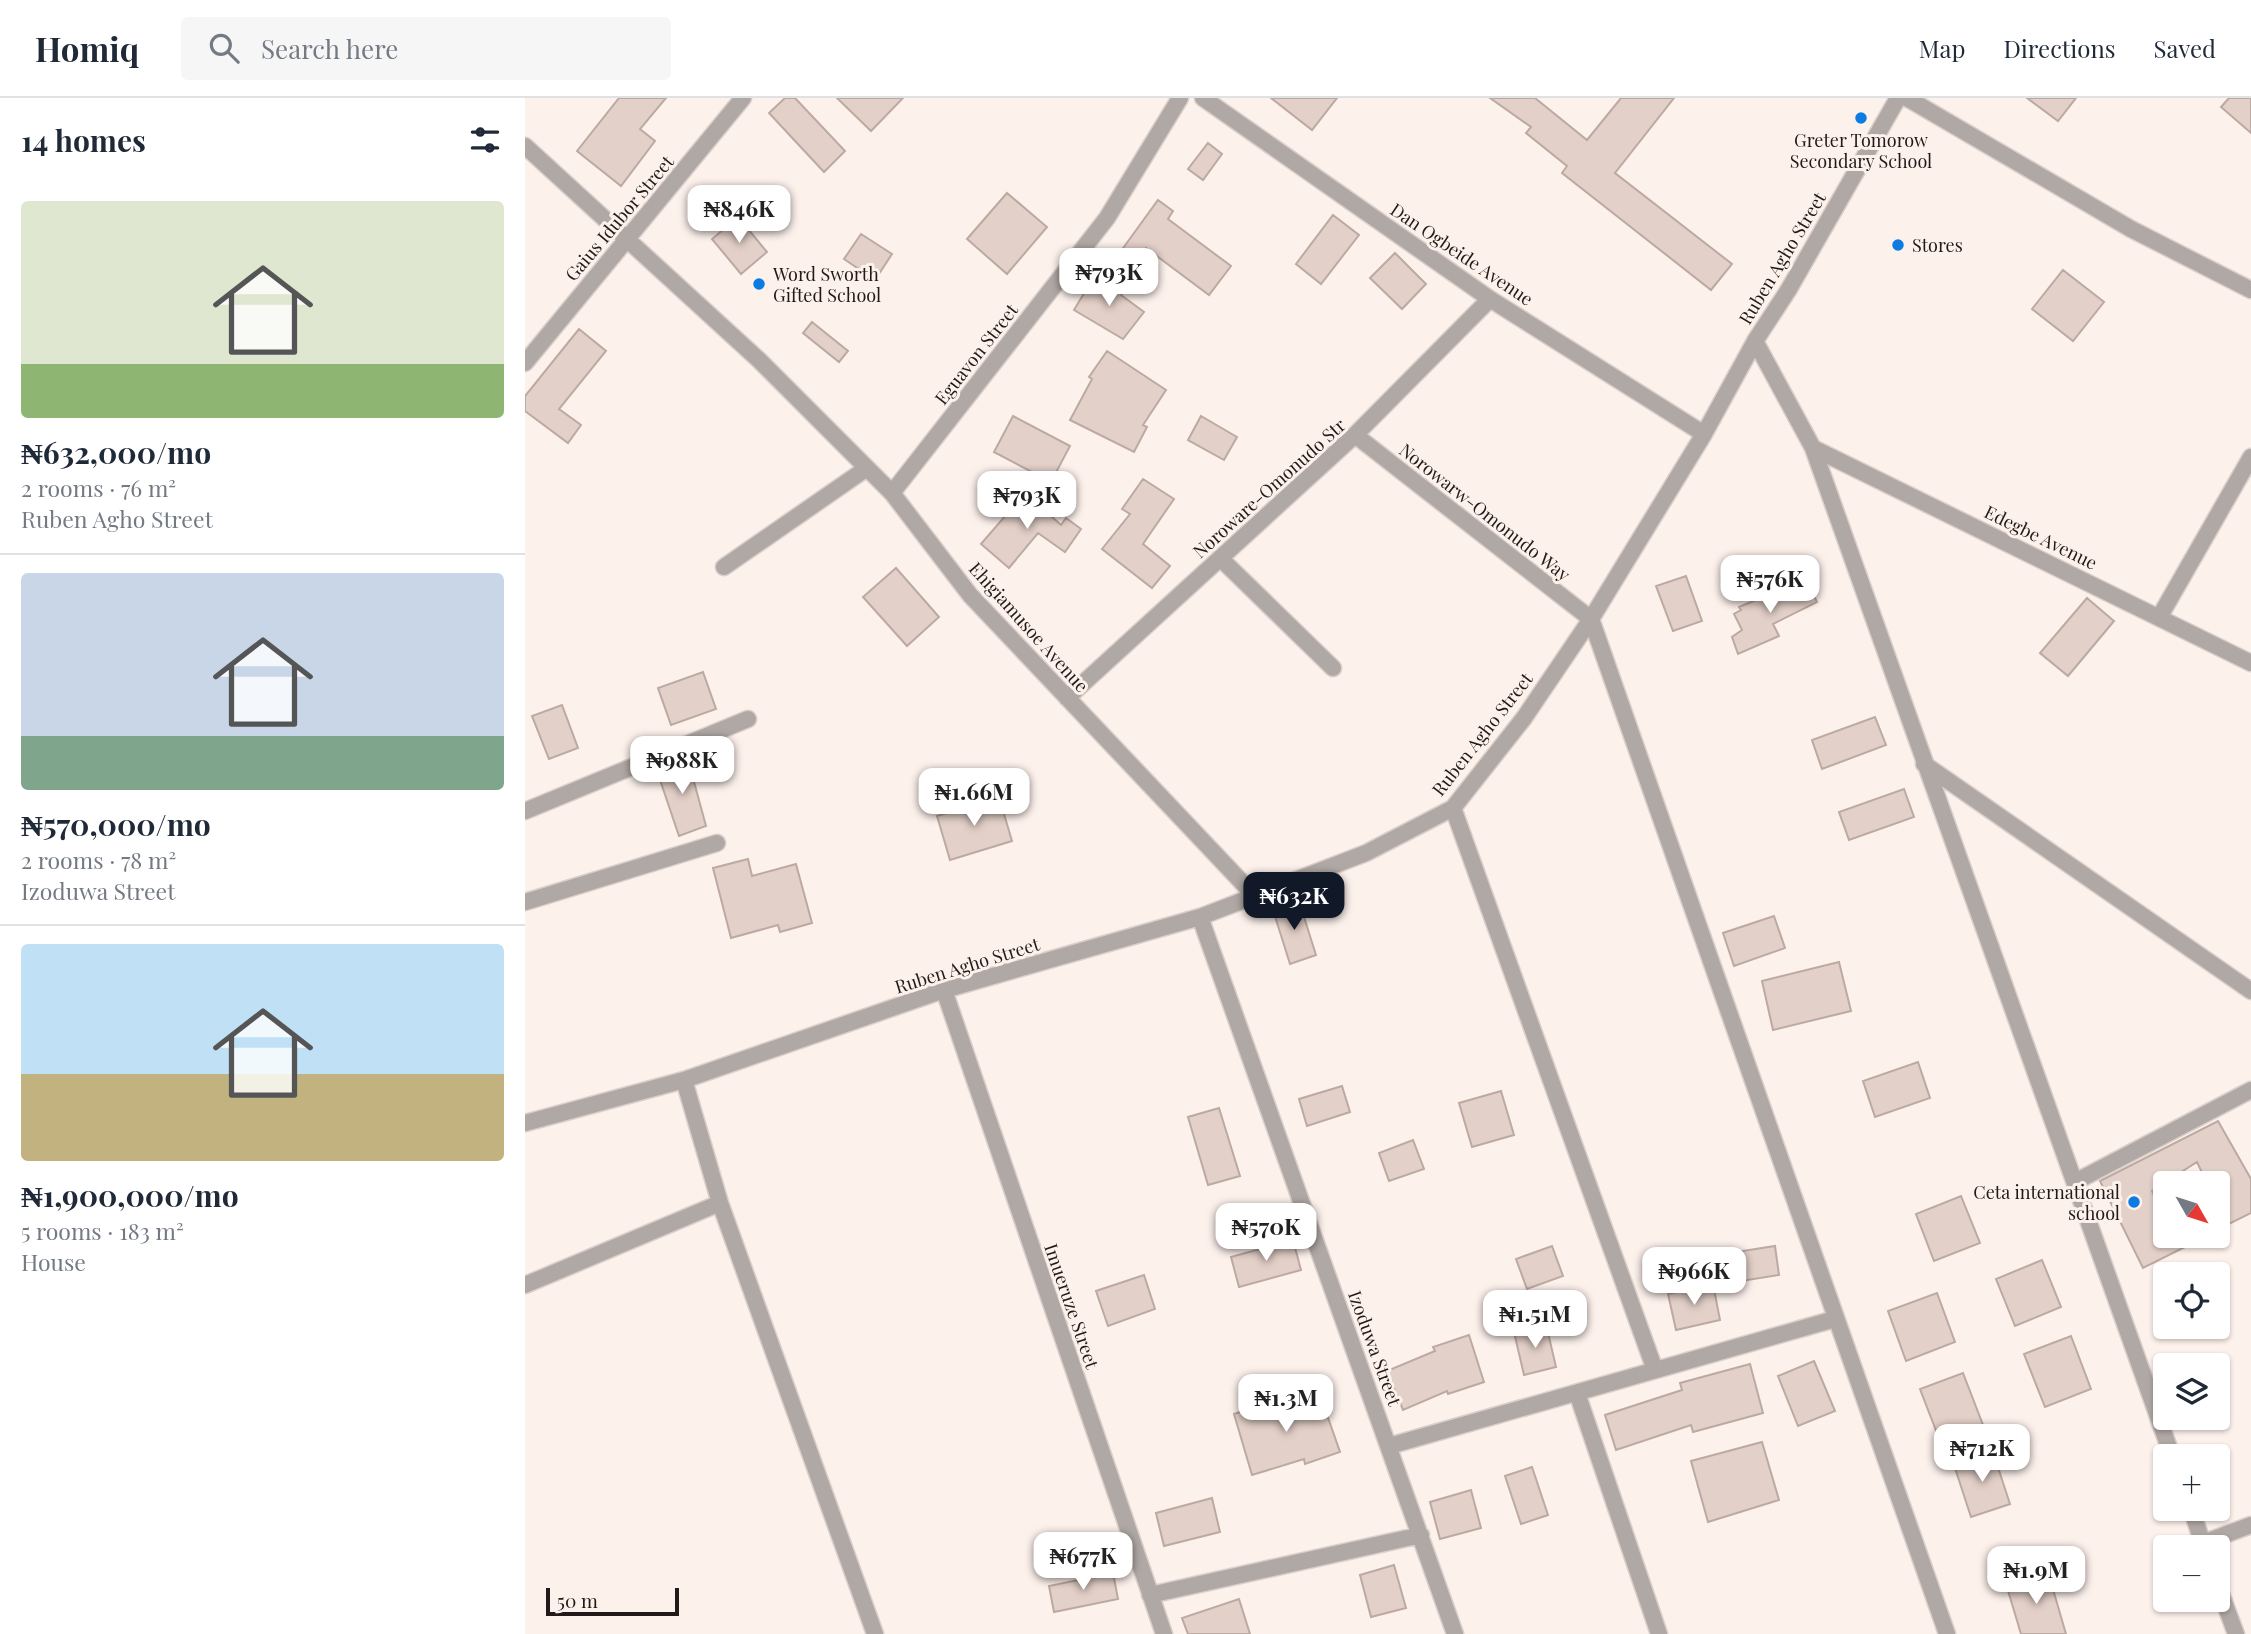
<!DOCTYPE html>
<html lang="en">
<head>
<meta charset="utf-8">
<style>
  :root { --surface:#fff; --page:#f6f6f7; --text:#1f2937; --muted:#747a83; --line:#e0e1e3; --accent:#111827 }
  body { margin:0; font-family:"Playfair Display",serif; background:var(--page); color:var(--text); height:100vh; display:flex; flex-direction:column; font-size:26px; white-space:nowrap }
  * { box-sizing:border-box; margin:0 }
  p { font-size:23px; color:var(--muted) }
  .icon { flex:none; width:38px; height:38px; fill:none; stroke:currentColor; stroke-width:2; stroke-linecap:round; stroke-linejoin:round }
  .map { position:relative; flex:1; overflow:hidden }
  .sheet { display:flex; flex-direction:column; background:var(--surface); width:525px }
  .sheet>* { flex:none }
  .needle { width:46px; rotate:129deg }
  .controls { position:absolute; left:1628px; top:1073px; display:grid; gap:14px }
  .controls a { display:grid; place-items:center; width:77px; height:77px; border-radius:7px; background:var(--surface); box-shadow:0 2px 5px #0004; font-size:35px }
  .scale { position:absolute; left:21px; bottom:18px; width:133px; box-sizing:border-box; padding-left:7px; border:4px solid #211a18; border-top:0; font-size:19px; line-height:24px; white-space:nowrap; color:#211a18; -webkit-text-stroke:5px #fdf1ec; paint-order:stroke }
  .price { position:absolute; translate:-50% -60px; padding:0 16px; border-radius:14px; background:#fff; color:#222; font-size:23px; line-height:46px; filter:drop-shadow(0 2px 4px #0008) }
  .price::after { content:''; position:absolute; left:50%; top:42px; width:21px; height:16px; margin-left:-10px; background:inherit; clip-path:polygon(0 0,100% 0,50% 100%) }
  .price.active { background:var(--accent); color:#fff }
  ul { padding:0; list-style:none }
  li { display:grid; align-content:center; gap:14px; height:371px; padding:0 21px }
  li+li { border-top:2px solid var(--line) }
  li span { display:grid; place-items:center; height:217px; border-radius:7px; color:#555 }
  li>.icon { margin-inline-start:auto }
  span .icon { width:126px; height:126px; fill:#fffc; stroke-width:1 }
  li b { font-size:30px }
  h2 { display:flex; justify-content:space-between; align-items:center; height:84px; padding:0 21px; font-size:30px }
  header { display:flex; align-items:center; gap:42px; box-sizing:border-box; height:98px; padding:0 35px; background:var(--surface); border-bottom:2px solid var(--line) }
  header strong { font-size:33px }
  nav { display:flex; gap:38px; margin-inline-start:auto; font-size:24px }
  .search { width:490px; height:63px; background:var(--page); display:flex; align-items:center; gap:18px; box-sizing:border-box; padding:0 24px; border-radius:7px; color:var(--muted); font-size:26px }
  main { display:flex; flex:1; min-height:0 }
  .map>svg:first-child { display:block }
  .building { fill:#e3d0c8; stroke:#bca9a2; stroke-width:2 }
  .lines { fill:none; stroke-linecap:round; stroke-linejoin:round }
  .street-casing { stroke:#dacfca; stroke-width:19 }
  .street { stroke:#b0a8a5; stroke-width:16 }
  .poi-dot { fill:#0c7be2; stroke:#fdf1ec; stroke-width:2.5 }
  .labels { text-anchor:middle; dominant-baseline:central; stroke-width:6; stroke-linejoin:round; paint-order:stroke }
  .poi-label { font-size:18px; fill:#211a18; stroke:#fdf1ec; text-anchor:start }
  .street-label { font-size:18px; fill:#211a18; stroke:#fdf1ec }
</style>
</head>
<body>
<header>
<strong>Homiq</strong>
<div class="search"><svg class="icon" aria-label="search" viewBox="0 0 24 24"><circle cx="10" cy="10" r="6"/><path d="M15 15l6 6"/></svg>Search here</div>
<nav><a>Map</a><a>Directions</a><a>Saved</a></nav>
</header>
<main>
<section class="sheet">
<h2>14 homes<svg class="icon" aria-label="filters" viewBox="0 0 24 24"><path d="M4 7h16M4 17h16"/><circle cx="9" cy="7" r="2"/><circle cx="15" cy="17" r="2"/></svg></h2>
<ul>
<li><span style="background:linear-gradient(#dfe7d0 75%,#8fb573 0)"><svg class="icon" aria-label="home" viewBox="0 0 24 24"><path d="M3 11l9-7 9 7M6 9v11h12V9"/></svg></span><div><b>₦632,000/mo</b><p>2 rooms · 76 m²</p><p>Ruben Agho Street</p></div></li>
<li><span style="background:linear-gradient(#c9d6e8 75%,#7fa58c 0)"><svg class="icon" aria-label="home" viewBox="0 0 24 24"><path d="M3 11l9-7 9 7M6 9v11h12V9"/></svg></span><div><b>₦570,000/mo</b><p>2 rooms · 78 m²</p><p>Izoduwa Street</p></div></li>
<li><span style="background:linear-gradient(#bfe0f5 60%,#c2b280 0)"><svg class="icon" aria-label="home" viewBox="0 0 24 24"><path d="M3 11l9-7 9 7M6 9v11h12V9"/></svg></span><div><b>₦1,900,000/mo</b><p>5 rooms · 183 m²</p><p>House</p></div></li>
</ul>
</section>
<div class="map">
<svg width="1726" height="1536" viewBox="0 0 1726 1536">
  <rect width="100%" height="100%" fill="#fdf1ec"/>
  <path class="building" d="M94 0H141L115 31 130 43 96 88 52 53Z
    M260 0H270L320 53 299 74 244 15Z
    M312 0H378L346 33Z
    M746 0H812L787 32Z
    M965 0H1010L1062 42 1096 0H1149L1090 75 1207 166 1186 192 1037 75 1042 68 1001 35 1006 29Z
    M1502 0H1551L1533 23Z
    M1704 0H1726V35L1696 9Z
    M683 45 697 56 678 82 663 71Z
    M482 95 522 129 482 176 442 141Z
    M633 102 648 113 643 121 706 168 684 197 621 150 611 164 596 153Z
    M808 117 834 137 796 186 771 166Z
    M213 119 242 154 216 176 187 141Z
    M336 136 367 156 350 182 319 161Z
    M870 155 901 186 877 211 845 180Z
    M1538 172 1579 204 1548 243 1507 211Z
    M570 177 598 193 596 197 619 214 598 241 549 212Z
    M287 224 323 253 314 264 278 235Z
    M54 231 81 253 34 311 56 327 43 345 0 313V298Z
    M582 253 641 292 618 327 622 329 609 354 545 322 567 281 564 279Z
    M488 318 545 348 526 384 469 354Z
    M676 318 712 339 699 362 663 342Z
    M618 381 649 401 618 446 645 468 627 490 577 451 605 416 597 411Z
    M500 395 536 427 541 420 556 431 540 454 513 435 484 470 456 446Z
    M371 470 414 519 382 548 338 499Z
    M1161 478 1177 523 1148 533 1131 488Z
    M1281 481 1292 504 1248 526 1254 538 1213 556 1207 539 1217 532 1209 516 1216 512 1214 509Z
    M1562 500 1589 523 1543 578 1515 555Z
    M178 574 191 611 146 627 133 590Z
    M37 607 53 650 24 661 7 618Z
    M1350 619 1361 647 1297 671 1287 642Z
    M162 658 181 728 154 738 131 670Z
    M1379 691 1389 719 1324 742 1314 714Z
    M474 699 487 743 425 762 412 718Z
    M223 761 227 778 271 766 287 825 255 834 253 827 206 840 188 770Z
    M774 803 791 857 765 866 748 812Z
    M1249 818 1260 850 1209 868 1198 835Z
    M1314 864 1326 913 1248 932 1237 883Z
    M1393 964 1405 1000 1350 1019 1338 983Z
    M817 988 825 1014 782 1028 774 1001Z
    M976 993 989 1037 947 1049 934 1005Z
    M694 1010 715 1078 683 1087 663 1019Z
    M1693 1023 1726 1081V1115L1692 1132V1085H1682L1672 1064 1627 1093 1640 1122V1138H1682L1618 1170 1575 1083Z
    M888 1042 899 1071 864 1083 854 1055Z
    M1436 1098 1455 1145 1409 1163 1391 1116Z
    M768 1142 776 1172 714 1189 706 1159Z
    M1027 1148 1038 1178 1002 1191 991 1161Z
    M1250 1148 1254 1177 1197 1186 1192 1157Z
    M1517 1162 1536 1209 1490 1228 1471 1181Z
    M619 1177 630 1211 583 1228 571 1193Z
    M1188 1186 1195 1222 1151 1232 1143 1196Z
    M1412 1195 1430 1244 1381 1263 1363 1213Z
    M1021 1226 1031 1269 999 1277 989 1234Z
    M944 1237 959 1284 923 1296 922 1293 878 1312 862 1273 910 1253 908 1249Z
    M1546 1238 1566 1291 1520 1309 1499 1256Z
    M1289 1263 1310 1313 1273 1328 1253 1278Z
    M1225 1266 1238 1315 1168 1334 1166 1327 1091 1352 1080 1317 1157 1292 1155 1285Z
    M1438 1275 1458 1327 1415 1343 1395 1291Z
    M794 1294 815 1354 780 1366 779 1361 727 1377 709 1316 740 1306 742 1312Z
    M1237 1344 1254 1402 1183 1424 1166 1363Z
    M1468 1354 1485 1406 1446 1419 1429 1367Z
    M1007 1369 1023 1417 996 1426 980 1378Z
    M946 1392 956 1430 915 1441 905 1404Z
    M687 1400 695 1434 639 1448 631 1415Z
    M869 1467 881 1510 846 1519 835 1477Z
    M1523 1474 1541 1536H1496L1481 1486Z
    M588 1475 593 1501 529 1514 524 1488Z
    M714 1501 725 1536H663L657 1520Z"/>
  <g class="lines">
    <defs>
      <path id="street" d="M678 0 965 201 1179 336
        M1382 0 1606 131 1726 192
        M0 48 234 262 367 395 445 497 729 797
        M1230 243 1288 350 1647 1358
        M0 265 218 0
        M830 337 1066 521 1422 1536
        M1288 350 1726 565
        M367 395 582 120 655 0
        M695 460 808 570
        M199 469 342 370
        M1635 518 1726 359
        M542 600 830 337 965 201
        M1399 666 1726 893
        M928 710 1130 1272
        M0 713 223 621
        M0 804 192 745
        M675 819 930 1536
        M419 892 639 1536
        M159 982 195 1105 350 1536
        M0 1025 159 982 419 892 675 819 841 755 928 710 999 620 1066 521 1179 336 1230 243 1264 191 1373 0
        M1550 1084 1726 992
        M0 1187 195 1105
        M1052 1295 1134 1536
        M864 1348 1310 1221
        M1666 1410 1679 1449
        M1678 1445 1726 1427
        M1692 1485 1711 1536
        M625 1497 896 1437"/>
    </defs>
    <use href="#street" class="street-casing"/>
    <use href="#street" class="street"/>
  </g>
  <g class="poi-dot">
    <circle cx="1336" cy="20" r="7"/>
    <circle cx="1373" cy="147" r="7"/>
    <circle cx="234" cy="186" r="7"/>
    <circle cx="1609" cy="1104" r="7"/>
  </g>
  <g class="labels">
    <g class="poi-label">
      <text x="1336" y="42" text-anchor="middle">Greter Tomorow<tspan x="1336" dy="21">Secondary School</tspan></text>
      <text x="1387" y="147">Stores</text>
      <text x="248" y="176">Word Sworth<tspan x="248" dy="21">Gifted School</tspan></text>
      <text x="1595" y="1094" text-anchor="end">Ceta international<tspan x="1595" dy="21">school</tspan></text>
    </g>
    <g class="street-label">
      <text transform="translate(94 120) rotate(-50)">Gaius Idubor Street</text>
      <text transform="translate(937 156) rotate(34)">Dan Ogbeide Avenue</text>
      <text transform="translate(1257 160) rotate(-59)">Ruben Agho Street</text>
      <text transform="translate(451 256) rotate(-52)">Eguavon Street</text>
      <text transform="translate(744 390) rotate(-42)">Noroware-Omonudo Str</text>
      <text transform="translate(960 414) rotate(38)">Norowarw-Omonudo Way</text>
      <text transform="translate(1516 439) rotate(26)">Edegbe Avenue</text>
      <text transform="translate(504 529) rotate(48)">Ehigiamusoe Avenue</text>
      <text transform="translate(957 636) rotate(-52)">Ruben Agho Street</text>
      <text transform="translate(442 867) rotate(-17)">Ruben Agho Street</text>
      <text transform="translate(547 1208) rotate(71)">Imueruze Street</text>
      <text transform="translate(850 1250) rotate(70)">Izoduwa Street</text>
    </g>
  </g>
</svg>
<div class="controls">
<a><svg class="needle" viewBox="-14 -14 28 28"><path d="M0-13l5 13h-10z" fill="#e53935"/><path d="M0 13l5-13h-10z" fill="#747a83"/></svg></a>
<a><svg class="icon" aria-label="locate" viewBox="0 0 24 24"><circle cx="12" cy="12" r="6"/><path d="M12 2v4M12 18v4M2 12h4M18 12h4"/></svg></a>
<a><svg class="icon" aria-label="layers" viewBox="0 0 24 24"><path d="M12 4l9 5-9 5-9-5zM3 14l9 5 9-5"/></svg></a>
<a>+</a>
<a>−</a>
</div>
<div class="scale">50 m</div>
<b class="price" style="left:214px;top:147px">₦846K</b>
<b class="price" style="left:584px;top:210px">₦793K</b>
<b class="price" style="left:502px;top:433px">₦793K</b>
<b class="price" style="left:1245px;top:517px">₦576K</b>
<b class="price" style="left:157px;top:698px">₦988K</b>
<b class="price" style="left:449px;top:730px">₦1.66M</b>
<b class="price active" style="left:769px;top:834px">₦632K</b>
<b class="price" style="left:741px;top:1165px">₦570K</b>
<b class="price" style="left:1169px;top:1209px">₦966K</b>
<b class="price" style="left:1010px;top:1252px">₦1.51M</b>
<b class="price" style="left:761px;top:1336px">₦1.3M</b>
<b class="price" style="left:1457px;top:1386px">₦712K</b>
<b class="price" style="left:558px;top:1494px">₦677K</b>
<b class="price" style="left:1511px;top:1508px">₦1.9M</b>
</div>
</main>
</body>
</html>
